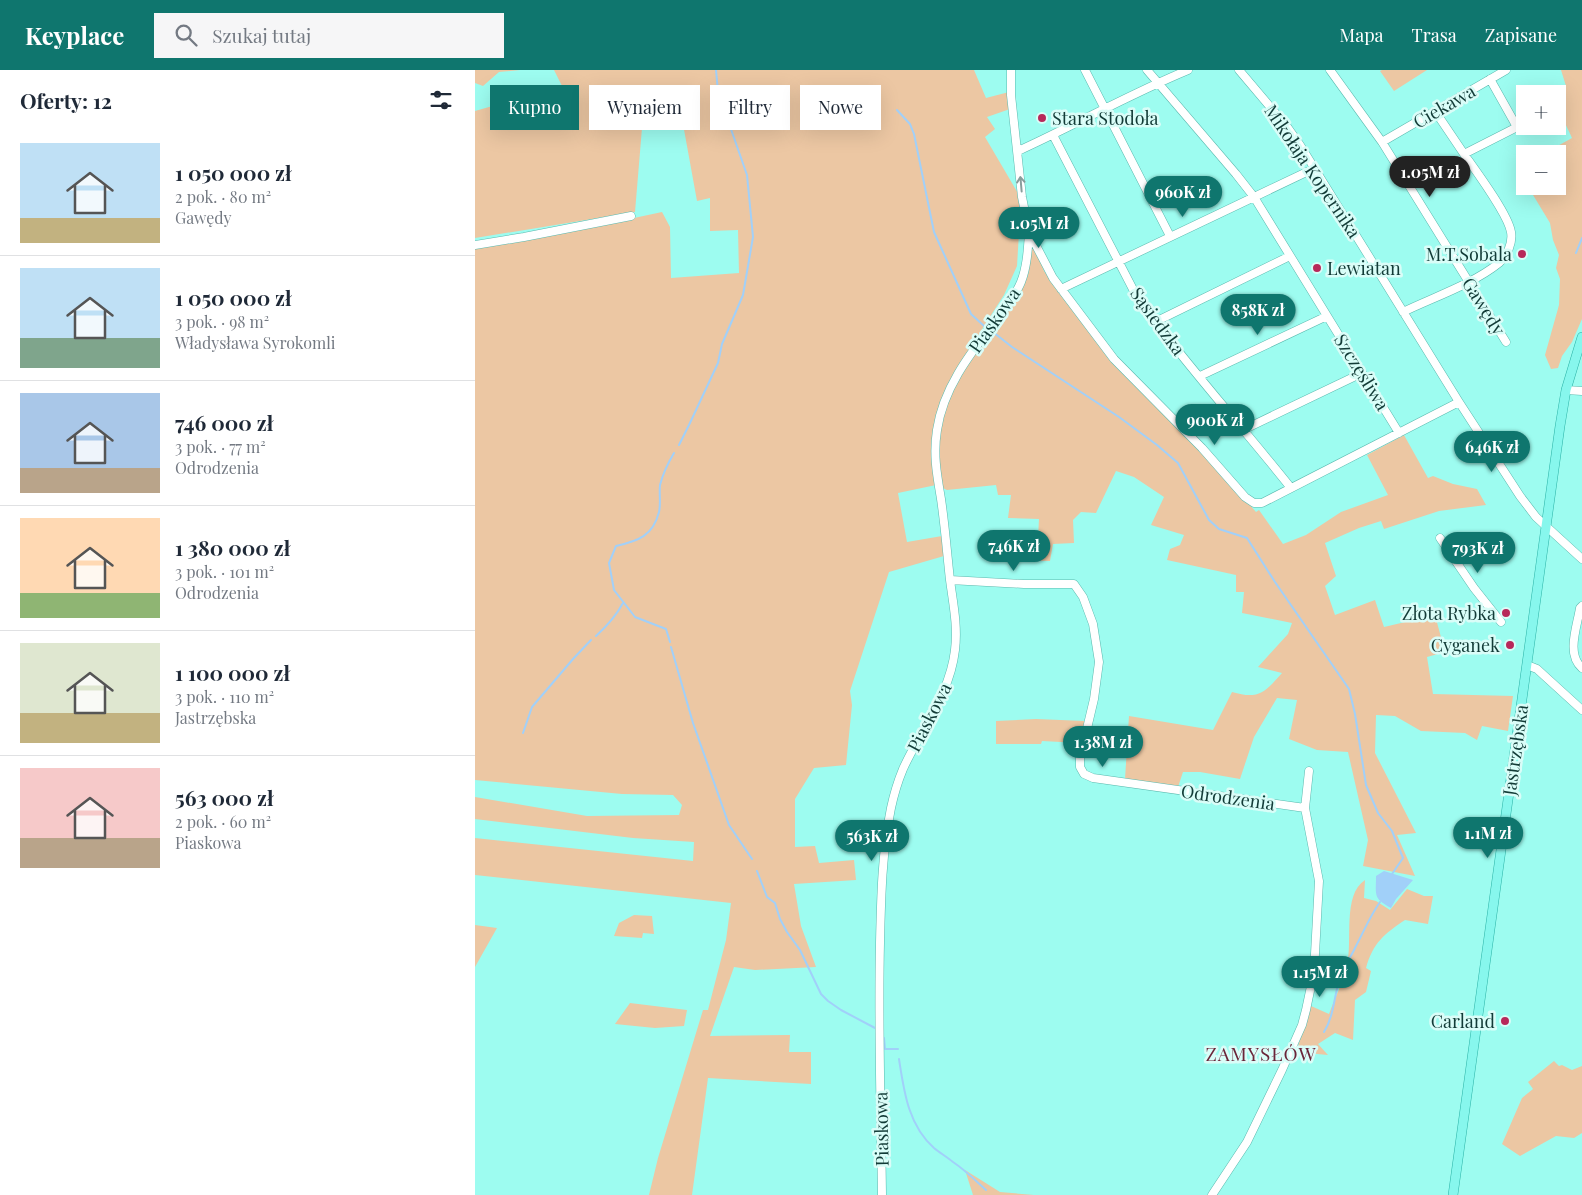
<!DOCTYPE html>
<html lang="pl">
<head>
<meta charset="utf-8">
<style>
  :root { --surface:#fff; --page:#f6f6f7; --text:#1f2937; --muted:#747a83; --line:#e0e1e3; --accent:#0f766e }
  body { margin:0; font-family:"Playfair Display",serif; background:var(--page); color:var(--text); height:100vh; display:flex; flex-direction:column; font-size:19px; white-space:nowrap }
  * { box-sizing:border-box; margin:0 }
  p { font-size:16px; color:var(--muted) }
  .icon { flex:none; width:28px; height:28px; fill:none; stroke:currentColor; stroke-width:2; stroke-linecap:round; stroke-linejoin:round }
  .map { position:relative; flex:1; overflow:hidden }
  .sheet { display:flex; flex-direction:column; background:var(--surface); width:475px }
  .sheet>* { flex:none }
  .banner { position:absolute; left:15px; top:15px; width:475px; height:45px; display:flex; gap:10px }
  .controls { position:absolute; left:1041px; top:15px; display:grid; gap:10px }
  .controls a { display:grid; place-items:center; width:50px; height:50px; border-radius:0px; background:var(--surface); box-shadow:0 5px 20px #0002; font-size:25px }
  .price { position:absolute; translate:-50% -42px; padding:0 11px; border-radius:18px; background:var(--accent); color:#fff; font-size:16px; line-height:32px; filter:drop-shadow(0 1px 2px #0008) }
  .price::after { content:''; position:absolute; left:50%; top:30px; width:15px; height:11px; margin-left:-8px; background:inherit; clip-path:polygon(0 0,100% 0,50% 100%) }
  .price.selected { background:#222; color:#fff }
  ul { padding:0; list-style:none }
  li { display:flex; align-items:center; gap:15px; height:125px; padding:0 20px }
  li+li { border-top:1px solid var(--line) }
  li span { display:grid; place-items:center; flex:none; width:140px; height:100px; border-radius:0px; color:#555 }
  li>.icon { margin-inline-start:auto }
  span .icon { width:60px; height:60px; fill:#fffc; stroke-width:1 }
  li b { font-size:21px }
  h2 { display:flex; justify-content:space-between; align-items:center; height:60px; padding:0 20px; font-size:21px }
  .chip { padding:0 18px; border-radius:0px; background:var(--surface); box-shadow:0 5px 20px #0002; font-size:18px; line-height:45px }
  .chip.selected { background:var(--accent); color:#fff }
  header { display:flex; align-items:center; gap:30px; box-sizing:border-box; height:70px; padding:0 25px; background:var(--accent); color:#fff }
  header strong { font-size:24px }
  nav { display:flex; gap:28px; margin-inline-start:auto; font-size:18px }
  .search { width:350px; height:45px; background:var(--page); display:flex; align-items:center; gap:12px; box-sizing:border-box; padding:0 18px; border-radius:0px; color:var(--muted); font-size:19px }
  main { display:flex; flex:1; min-height:0 }
  .map>svg:first-child { display:block }
  .green { fill:#ecc7a3 }
  .water { fill:#a1d0f9 }
  .lines { fill:none; stroke-linecap:round; stroke-linejoin:round }
  .stream { stroke:#a1d0f9; stroke-width:2 }
  .minor-casing { stroke:#5ab9ae; stroke-width:9 }
  .major-casing { stroke:#2ab2a6; stroke-width:10 }
  .minor { stroke:#fff; stroke-width:8 }
  .major { stroke:#87f7ed; stroke-width:9 }
  .oneway { stroke:#889d9b }
  .poi-dot { fill:#b7285a; stroke:#dafdf8; stroke-width:2 }
  .labels { text-anchor:middle; dominant-baseline:central; stroke-width:5; stroke-linejoin:round; paint-order:stroke }
  .street-label { font-size:18px; fill:#123b37; stroke:#dafdf8 }
  .poi-label { font-size:18px; fill:#123b37; stroke:#dafdf8; text-anchor:end }
  .neighbourhood-label { font-size:19px; letter-spacing:1px; fill:#6a2539; stroke:#dafdf8 }
</style>
</head>
<body>
<header>
<strong>Keyplace</strong>
<div class="search"><svg class="icon" aria-label="search" viewBox="0 0 24 24"><circle cx="10" cy="10" r="6"/><path d="M15 15l6 6"/></svg>Szukaj tutaj</div>
<nav><a>Mapa</a><a>Trasa</a><a>Zapisane</a></nav>
</header>
<main>
<section class="sheet">
<h2>Oferty: 12<svg class="icon" aria-label="filters" viewBox="0 0 24 24"><path d="M4 7h16M4 17h16"/><circle cx="9" cy="7" r="2"/><circle cx="15" cy="17" r="2"/></svg></h2>
<ul>
<li><span style="background:linear-gradient(#bfe0f5 75%,#c2b280 0)"><svg class="icon" aria-label="home" viewBox="0 0 24 24"><path d="M3 11l9-7 9 7M6 9v11h12V9"/></svg></span><div><b>1 050 000 zł</b><p>2 pok. · 80 m²</p><p>Gawędy</p></div></li>
<li><span style="background:linear-gradient(#bfe0f5 70%,#7fa58c 0)"><svg class="icon" aria-label="home" viewBox="0 0 24 24"><path d="M3 11l9-7 9 7M6 9v11h12V9"/></svg></span><div><b>1 050 000 zł</b><p>3 pok. · 98 m²</p><p>Władysława Syrokomli</p></div></li>
<li><span style="background:linear-gradient(#a9c7e8 75%,#b9a48a 0)"><svg class="icon" aria-label="home" viewBox="0 0 24 24"><path d="M3 11l9-7 9 7M6 9v11h12V9"/></svg></span><div><b>746 000 zł</b><p>3 pok. · 77 m²</p><p>Odrodzenia</p></div></li>
<li><span style="background:linear-gradient(#ffd9b3 75%,#8fb573 0)"><svg class="icon" aria-label="home" viewBox="0 0 24 24"><path d="M3 11l9-7 9 7M6 9v11h12V9"/></svg></span><div><b>1 380 000 zł</b><p>3 pok. · 101 m²</p><p>Odrodzenia</p></div></li>
<li><span style="background:linear-gradient(#dfe7d0 70%,#c2b280 0)"><svg class="icon" aria-label="home" viewBox="0 0 24 24"><path d="M3 11l9-7 9 7M6 9v11h12V9"/></svg></span><div><b>1 100 000 zł</b><p>3 pok. · 110 m²</p><p>Jastrzębska</p></div></li>
<li><span style="background:linear-gradient(#f6c9c9 70%,#b9a48a 0)"><svg class="icon" aria-label="home" viewBox="0 0 24 24"><path d="M3 11l9-7 9 7M6 9v11h12V9"/></svg></span><div><b>563 000 zł</b><p>2 pok. · 60 m²</p><p>Piaskowa</p></div></li>
</ul>
</section>
<div class="map">
<svg width="1107" height="1125" viewBox="0 0 1107 1125">
  <rect width="100%" height="100%" fill="#9dfcf0"/>
  <path class="green" d="M0 0H45L24 2 8 16 0 13Z
    M79 0H499L511 28 534 22 535 39 512 47 520 59 510 67 544 125 545 146 542 196 529 225 504 264 511 267 544 226 553 205 557 174H559L569 201 640 294 734 388 781 442 784 440 808 474 831 465 866 442 913 425 892 385 929 365 953 408 958 406 978 414 1002 419 1011 435 964 441 909 459 906 451 884 458 850 473 861 506 850 516 860 545 900 530 909 557 960 545 970 582 952 587 958 624 1038 626 1033 661 1007 656 1002 670 990 663 946 661 920 646 901 645 900 683 941 763 922 765 940 806 888 796 893 770 873 682 842 680 814 669 822 630 802 628 779 667 765 709 725 702H708L703 717 650 709 654 646 738 660 757 622C784 630 790 622 807 603L783 597 813 564 817 553 767 543 769 522H761V505L692 490 695 479 705 475 709 465 676 455 689 427 659 407 641 401 621 443 606 442 598 450 599 473 578 474 575 491 529 490 531 467 563 468 564 449 533 448 536 425H523L521 415 472 420 461 415 423 423 432 472 467 466 469 486 414 502 375 621 377 635 371 695 339 698 320 729V777L340 776 344 793 379 790 381 810 319 814 326 856 341 897 280 900 259 897 235 966 315 965 314 982H336V1014L233 1008 217 1125H174L183 1088 228 940H233L251 870 256 833 0 805V768L218 791 219 772 158 768 0 749V727L112 746 204 745 207 735 198 725 147 724 0 710V178L103 160 187 142 195 157 196 208 264 203 263 160 235 161V128L222 131 208 54 167 58 160 142 0 168V41L87 16Z
    M907 0H952L919 21 905 1Z
    M1086 0H1107V249L1097 272 1087 286 1083 298 1076 299 1070 285 1084 235 1085 209 1081 198 1084 185 1078 170 1075 153 1055 120V116H1082V84H1068L1097 68 1083 38 1082 24H1079L1091 16Z
    M561 649 610 651 605 673 567 671 566 674H521V651Z
    M890 810 889 828 901 831 915 840 932 819 949 826H958L953 854 930 850C909 864 898 873 891 898L896 901 891 922 880 930 878 970 860 963 843 974 853 985 821 982 836 936 854 944C860 928 868 912 872 895 878 871 867 825 890 810Z
    M159 845 177 846 179 864 168 863 167 868 139 866 144 853Z
    M0 855 22 858 0 897Z
    M155 933 212 940 209 956 180 958 140 954Z
    M1079 991 1084 996 1087 995 1097 1000 1107 996V1063L1099 1068 1081 1066 1045 1086 1027 1074 1047 1028 1058 1019 1053 1012Z
    M490 1100 525 1122 559 1125H498Z"/>
  <path class="water" d="M909 801 938 810 921 829 916 838C898 828 901 826 901 806Z"/>
  <g class="lines">
    <path class="stream" d="M422 40 435 54 439 64 459 162 496 244 509 256
      M1101 183 1107 168
      M518 262 537 277 644 347 682 375 703 393 734 450 744 459 772 468 800 512 874 619 880 644 891 715 903 743 917 761 928 788 917 804
      M204 375 214 355 243 293 247 274 268 225 278 167 272 105 243 22 241 0
      M121 566C132 556 141 546 148 533
      M195 572 191 559 160 547 139 520 134 493 141 476C163 471 178 466 184 442 186 434 184 424 185 415 188 403 193 393 199 383
      M196 577 218 653 254 755 277 789
      M48 663 57 637 98 589 116 570
      M282 801 292 827 300 833 305 849 312 862 325 880 346 924 353 931 366 940 400 958
      M849 962C859 946 859 926 865 907 869 896 876 887 881 876 889 861 895 846 905 832
      M409 968 410 979H423
      M424 989C429 1021 433 1055 459 1078 465 1083 472 1087 478 1092 490 1100 500 1110 511 1120"/>
    <defs>
      <path id="minor" d="M536 0V25L547 127 554 162 578 208 639 289 727 378 770 427 779 433H787L984 332
        M610 0 695 166
        M672 0 761 104 779 127 924 363
        M764 0 813 58 825 75 984 332 1045 426 1061 447 1107 489
        M855 0 907 72 1031 272
        M1015 9 1042 57
        M960 41 989 84
        M578 65 663 229C711 295 766 355 816 418
        M907 72 1031 0
        M543 81C600 55 655 24 713 0
        M0 175 49 167 156 146
        M586 219 840 98
        M928 242C959 227 998 214 1024 193 1032 186 1038 173 1036 162 1033 144 1001 101 989 84L1050 53
        M680 252 815 186
        M725 306 852 246
        M1091 320 1107 321
        M770 359 887 303
        M965 468 999 518 1026 552
        M475 510 549 514H599L608 527 618 554 624 592 619 629 605 688V697L609 704 618 708 830 738
        M1107 536 1105 538C1102 557 1091 584 1107 598
        M1052 595 1062 599 1107 640
        M407 1125C406 1041 403 957 405 873 406 827 407 782 416 738 419 724 423 711 428 699 446 659 475 624 480 580 483 556 478 533 475 510 472 483 470 456 466 429 462 405 458 385 462 360 468 319 494 285 518 254 528 241 540 227 546 212 552 197 553 179 554 162
        M737 1125 772 1072 807 1000 827 955 831 940 839 902 844 811 830 738 834 701"/>
      <path id="major" d="M978 1125 1085 356 1091 320 1107 267"/>
    </defs>
    <use href="#minor" class="minor-casing"/>
    <use href="#major" class="major-casing"/>
    <use href="#minor" class="minor"/>
    <use href="#major" class="major"/>
  </g>
  <defs><path id="oneway-shaft" d="M-6 0H5M1.5-3L5.5 0L1.5 3" fill="none" stroke-width="1.6" stroke-linecap="round" stroke-linejoin="round" transform="scale(1.25)"/></defs>
  <use class="oneway" href="#oneway-shaft" transform="translate(546 114) rotate(-95)"/>
  <g class="poi-dot">
    <circle cx="567" cy="48" r="5"/>
    <circle cx="1047" cy="184" r="5"/>
    <circle cx="842" cy="198" r="5"/>
    <circle cx="1031" cy="543" r="5"/>
    <circle cx="1035" cy="575" r="5"/>
    <circle cx="1030" cy="951" r="5"/>
  </g>
  <g class="labels">
    <g class="street-label">
      <text transform="translate(969 36) rotate(-30)">Ciekawa</text>
      <text transform="translate(838 101) rotate(56)">Mikołaja Kopernika</text>
      <text transform="translate(1009 236) rotate(58)">Gawędy</text>
      <text transform="translate(519 250) rotate(-55)">Piaskowa</text>
      <text transform="translate(683 251) rotate(54)">Sąsiedzka</text>
      <text transform="translate(887 302) rotate(58)">Szczęśliwa</text>
      <text transform="translate(454 647) rotate(-63)">Piaskowa</text>
      <text transform="translate(1040 680) rotate(-82)">Jastrzębska</text>
      <text transform="translate(753 727) rotate(8)">Odrodzenia</text>
      <text transform="translate(406 1059) rotate(-91)">Piaskowa</text>
    </g>
    <g class="poi-label">
      <text x="577" y="48" text-anchor="start">Stara Stodoła</text>
      <text x="1037" y="184">M.T.Sobala</text>
      <text x="852" y="198" text-anchor="start">Lewiatan</text>
      <text x="1021" y="543">Złota Rybka</text>
      <text x="1025" y="575">Cyganek</text>
      <text x="1020" y="951">Carland</text>
    </g>
    <g class="neighbourhood-label">
      <text x="786" y="983">ZAMYSŁÓW</text>
    </g>
  </g>
</svg>
<div class="controls">
<a>+</a>
<a>−</a>
</div>
<b class="price selected" style="left:955px;top:128px">1.05M zł</b>
<b class="price" style="left:708px;top:148px">960K zł</b>
<b class="price" style="left:564px;top:179px">1.05M zł</b>
<b class="price" style="left:783px;top:266px">858K zł</b>
<b class="price" style="left:740px;top:376px">900K zł</b>
<b class="price" style="left:1017px;top:403px">646K zł</b>
<b class="price" style="left:539px;top:502px">746K zł</b>
<b class="price" style="left:1003px;top:504px">793K zł</b>
<b class="price" style="left:628px;top:698px">1.38M zł</b>
<b class="price" style="left:1013px;top:789px">1.1M zł</b>
<b class="price" style="left:397px;top:792px">563K zł</b>
<b class="price" style="left:845px;top:928px">1.15M zł</b>
<div class="banner">
<a class="chip selected">Kupno</a>
<a class="chip">Wynajem</a>
<a class="chip">Filtry</a>
<a class="chip">Nowe</a>
</div>
</div>
</main>
</body>
</html>
